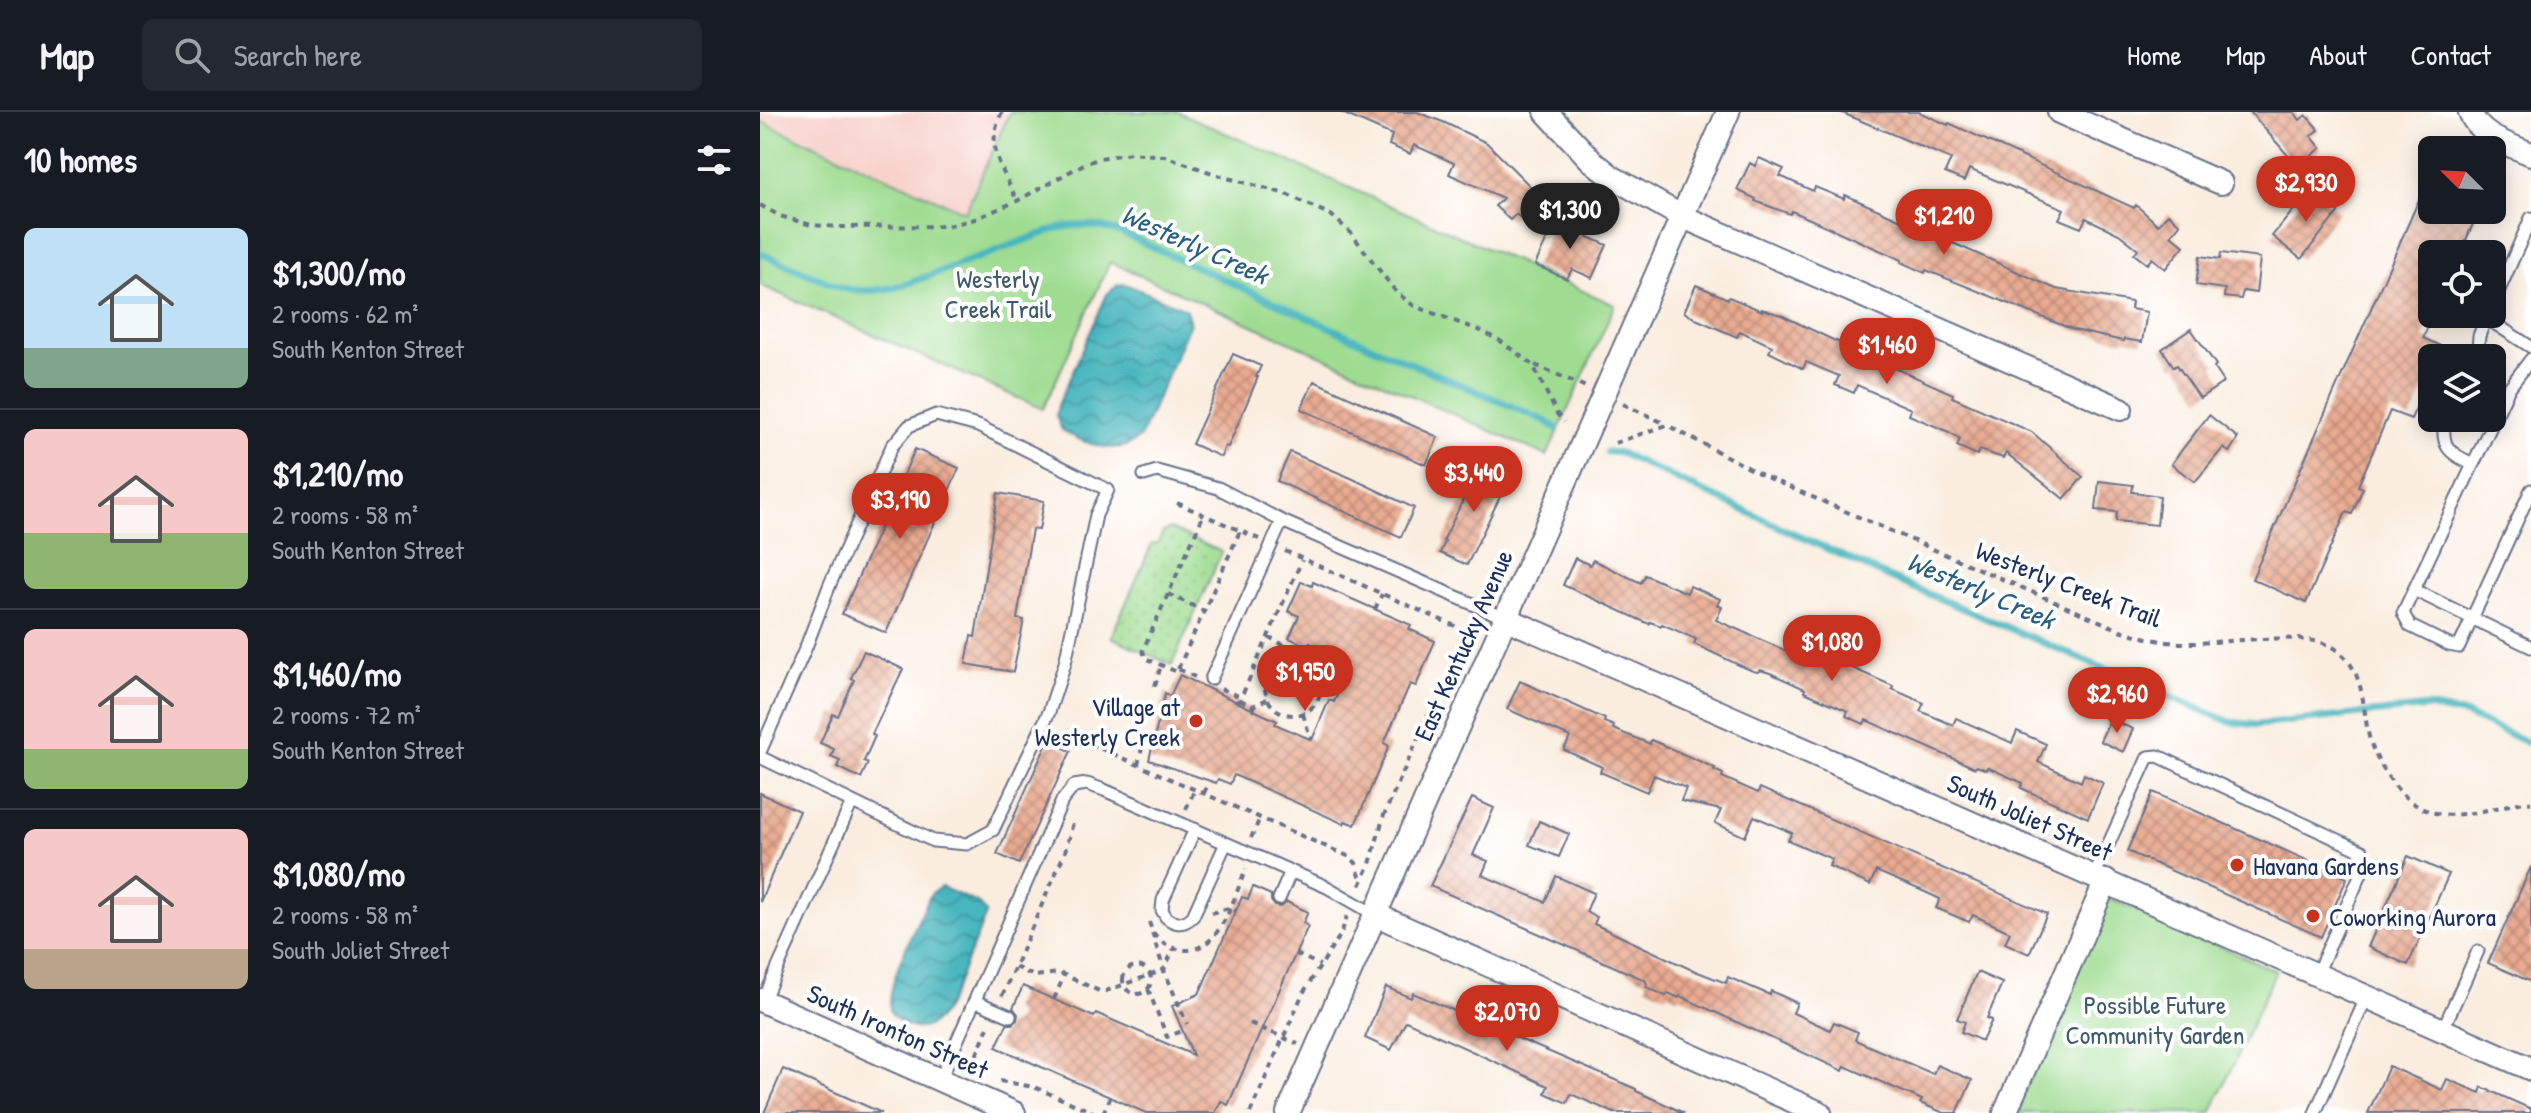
<!DOCTYPE html>
<html lang="en">
<head>
<meta charset="utf-8">
<style>
  :root { --surface:#171b24; --page:#242831; --text:#f1f3f6; --muted:#9ea1a6; --line:#363941; --accent:#c8321e }
  body { margin:0; font-family:"Patrick Hand",sans-serif; background:var(--page); color:var(--text); height:100vh; display:flex; flex-direction:column; font-size:30px; white-space:nowrap }
  * { box-sizing:border-box; margin:0 }
  p { font-size:26px; color:var(--muted) }
  .icon { flex:none; width:44px; height:44px; fill:none; stroke:currentColor; stroke-width:2; stroke-linecap:round; stroke-linejoin:round }
  .map { position:relative; flex:1; overflow:hidden }
  .sheet { display:flex; flex-direction:column; background:var(--surface); width:760px }
  .sheet>* { flex:none }
  .needle { width:52px; rotate:294deg }
  .fabs { position:absolute; left:1658px; top:24px; display:grid; gap:16px }
  .fabs a { display:grid; place-items:center; width:88px; height:88px; border-radius:12px; background:var(--surface); box-shadow:0 4px 20px #0003; font-size:40px }
  .price { position:absolute; translate:-50% -68px; padding:0 18px; border-radius:28px; background:var(--accent); color:#fff; font-size:26px; line-height:52px; filter:drop-shadow(0 2px 4px #0008) }
  .price::after { content:''; position:absolute; left:50%; top:48px; width:24px; height:18px; margin-left:-12px; background:inherit; clip-path:polygon(0 0,100% 0,50% 100%) }
  .price.active { background:#222; color:#fff }
  ul { padding:0; list-style:none }
  li { display:flex; align-items:center; gap:24px; height:200px; padding:0 24px }
  li+li { border-top:2px solid var(--line) }
  li span { display:grid; place-items:center; flex:none; width:224px; height:160px; border-radius:12px; color:#555 }
  li>.icon { margin-inline-start:auto }
  span .icon { width:96px; height:96px; fill:#fffc; stroke-width:1 }
  li b { font-size:34px }
  h2 { display:flex; justify-content:space-between; align-items:center; height:96px; padding:0 24px; font-size:34px }
  header { display:flex; align-items:center; gap:48px; box-sizing:border-box; height:112px; padding:0 40px; background:var(--surface); border-bottom:2px solid var(--line) }
  header strong { font-size:38px }
  nav { display:flex; gap:44px; margin-inline-start:auto; font-size:28px }
  .search { width:560px; height:72px; background:var(--page); display:flex; align-items:center; gap:20px; box-sizing:border-box; padding:0 28px; border-radius:12px; color:var(--muted); font-size:30px }
  main { display:flex; flex:1; min-height:0 }
  .map>svg:first-child { display:block }
  .built { fill:#f7d0ca }
  .grass { fill:url(#grass-dots); stroke:#5d8678; stroke-width:2 }
  .park { fill:#9fdc91; stroke:#5d8678; stroke-width:2 }
  .water { fill:url(#water-waves); stroke:#30728e; stroke-width:2 }
  .lines { fill:none; stroke-linecap:round; stroke-linejoin:round }
  .stream { stroke:#46b6bd; stroke-width:7 }
  .building { fill:url(#building-cross-hatch) }
  .lane-casing { stroke:#69728b; stroke-width:15 }
  .street-casing { stroke:#69728b; stroke-width:26 }
  .path { stroke:#69728b; stroke-width:4; stroke-dasharray:6 6; stroke-linecap:butt }
  .lane { stroke:#fff; stroke-width:11 }
  .street { stroke:#fff; stroke-width:22 }
  .poi-dot { fill:#c8321e; stroke:#fff; stroke-width:3 }
  .labels { text-anchor:middle; dominant-baseline:central; stroke-width:8; stroke-linejoin:round; paint-order:stroke }
  .park-label { font-size:26px; fill:#3c5a6b; stroke:#fff }
  .street-label { font-size:26px; fill:#1b2f5e; stroke:#fff }
  .poi-label { font-size:26px; fill:#1b2f5e; stroke:#fff; text-anchor:start }
  .water-label { font-size:28px; font-style:italic; fill:#2a5e7f; stroke:#fff }
</style>
</head>
<body>
<header>
<strong>Map</strong>
<div class="search"><svg class="icon" aria-label="search" viewBox="0 0 24 24"><circle cx="10" cy="10" r="6"/><path d="M15 15l6 6"/></svg>Search here</div>
<nav><a>Home</a><a>Map</a><a>About</a><a>Contact</a></nav>
</header>
<main>
<section class="sheet">
<h2>10 homes<svg class="icon" aria-label="filters" viewBox="0 0 24 24"><path d="M4 7h16M4 17h16"/><circle cx="9" cy="7" r="2"/><circle cx="15" cy="17" r="2"/></svg></h2>
<ul>
<li><span style="background:linear-gradient(#bfe0f5 75%,#7fa58c 0)"><svg class="icon" aria-label="home" viewBox="0 0 24 24"><path d="M3 11l9-7 9 7M6 9v11h12V9"/></svg></span><div><b>$1,300/mo</b><p>2 rooms · 62 m²</p><p>South Kenton Street</p></div></li>
<li><span style="background:linear-gradient(#f6c9c9 65%,#8fb573 0)"><svg class="icon" aria-label="home" viewBox="0 0 24 24"><path d="M3 11l9-7 9 7M6 9v11h12V9"/></svg></span><div><b>$1,210/mo</b><p>2 rooms · 58 m²</p><p>South Kenton Street</p></div></li>
<li><span style="background:linear-gradient(#f6c9c9 75%,#8fb573 0)"><svg class="icon" aria-label="home" viewBox="0 0 24 24"><path d="M3 11l9-7 9 7M6 9v11h12V9"/></svg></span><div><b>$1,460/mo</b><p>2 rooms · 72 m²</p><p>South Kenton Street</p></div></li>
<li><span style="background:linear-gradient(#f6c9c9 75%,#b9a48a 0)"><svg class="icon" aria-label="home" viewBox="0 0 24 24"><path d="M3 11l9-7 9 7M6 9v11h12V9"/></svg></span><div><b>$1,080/mo</b><p>2 rooms · 58 m²</p><p>South Joliet Street</p></div></li>
</ul>
</section>
<div class="map">
<svg width="1771" height="1001" viewBox="0 0 1771 1001">
  <defs>
    <pattern id="grass-dots" width="8" height="8" patternUnits="userSpaceOnUse" patternTransform="scale(2)"><rect width="8" height="8" fill="#9fdc91"/><path d="M2 2h.1M6 6h.1" fill="none" stroke="#88bd7f" stroke-width="1.8" stroke-linecap="round"/></pattern>
    <pattern id="water-waves" width="16" height="10" patternUnits="userSpaceOnUse" patternTransform="scale(2)"><rect width="16" height="10" fill="#46b6bd"/><path d="M0 5q4-4 8 0t8 0" fill="none" stroke="#3a949d"/></pattern>
    <pattern id="building-cross-hatch" width="8" height="8" patternUnits="userSpaceOnUse" patternTransform="scale(2)"><rect width="8" height="8" fill="#e9aa90"/><path d="M0 0l8 8M0 8l8-8" fill="none" stroke="#bc8b79"/></pattern>
  </defs>
  <rect width="100%" height="100%" fill="#fff"/>
  <filter id="ink" filterUnits="userSpaceOnUse"><feTurbulence type="fractalNoise" baseFrequency=".0125" numOctaves="2"/><feDisplacementMap in="SourceGraphic" scale="16" xChannelSelector="R" yChannelSelector="G"/><feConvolveMatrix kernelMatrix="1 2 1 2 8 2 1 2 1" color-interpolation-filters="sRGB"/></filter>
  <filter id="wash" filterUnits="userSpaceOnUse"><feTurbulence type="fractalNoise" baseFrequency=".006" numOctaves="4" result="noise"/><feDisplacementMap in="SourceGraphic" scale="32" xChannelSelector="R" yChannelSelector="G"/><feGaussianBlur stdDeviation="1.8" result="paint"/><feColorMatrix in="noise" values="0 0 0 0 0 0 0 0 0 0 0 0 0 0 0 0 0 1.4 0 .05"/><feComposite in="paint" operator="in"/></filter>
  <g filter="url(#wash)">
    <rect width="100%" height="100%" fill="#faeddf"/>
    <path class="built" d="M0 0H250L205 100 0 9Z"/>
    <path class="grass" d="M410 417 462 440 412 553 351 525 392 432H397L403 420Z"/>
    <path class="park" d="M250 0H418L855 193 787 344 350 150 283 297 0 173V9L205 100Z
      M1349 786 1516 859 1451 1001H1255Z"/>
    <path class="water" d="M365 172 419 194 426 198 430 211 381 324C360 347 324 332 302 318L296 304 298 293 347 182 358 173Z
      M181 775 218 791 226 801 225 805C218 823 210 840 203 858 190 889 173 942 131 902 123 876 157 812 169 786L172 781Z"/>
    <g class="lines">
      <path class="stream" d="M0 141 81 176C103 181 122 179 144 173L295 117C319 111 339 113 362 121L615 236 786 309 796 316
        M847 340 860 341 1126 464 1470 610 1497 613 1668 595 1707 603 1771 632"/>
    </g>
    <g id="blocks">
      <path class="building" d="M580 0H657L683 10 727 31 784 88 764 109 756 102 750 108 735 94 743 86 689 62 694 51 654 33 650 42 629 33 632 23Z
        M1080 0H1159L1188 13 1189 11 1374 96 1376 93 1398 113 1408 102 1420 112 1411 123 1424 134 1405 157 1392 146 1387 152 1374 142 1378 137 1359 122 1326 106 1321 116 1299 107 1304 97 1209 57 1204 69 1185 61 1191 47Z
        M1490 0H1534L1540 8 1546 3 1559 18 1551 24 1561 36 1538 55Z
        M999 46 1024 57 1020 64 1053 79 1055 75 1084 87 1085 83 1296 177 1372 190 1371 197 1387 200 1382 230 1364 227 1363 229 1314 218 1166 158 1165 161 1141 150 1142 148 1032 99 1030 102 995 89 996 87 977 78 990 51 995 54Z
        M1672 58V98H1719L1700 142H1672V205L1663 226 1683 235 1678 246H1672V276L1666 274 1651 307 1630 299 1598 374 1603 376 1592 402 1586 400 1546 491 1492 467Z
        M1551 77 1579 99 1541 147 1512 124Z
        M797 105 817 114 815 119 847 133 832 166 812 157 807 167 775 153Z
        M1461 141 1500 146 1496 181 1483 179 1481 187 1464 185 1465 177 1436 173 1440 144 1460 147Z
        M936 173 968 187 969 185 1002 199V197L1021 203 1073 228 1107 241 1106 243 1193 282 1192 285 1272 320 1323 365 1304 387 1246 341 1243 346 1220 338 1217 343 1197 334 1200 327 1189 320 1149 303 1151 297 1097 273 1094 281 1075 273 1079 264 1046 250 1043 257 1009 240 1012 234 980 219 977 225 938 208 924 200Z
        M1431 217 1456 253 1454 255 1464 270 1440 286 1417 253 1414 255 1402 237Z
        M473 242 501 254 496 265H498L468 335 465 334 461 345 432 332Z
        M554 269 678 325 666 353 541 297Z
        M1449 303 1478 326 1469 340 1463 336 1435 370 1411 352Z
        M155 337 199 356 126 521 82 502Z
        M530 340 591 366 654 396 641 425 517 369Z
        M721 351 750 364 707 453 680 441 685 430 683 429Z
        M1339 369 1373 373 1372 380 1400 384 1397 413 1356 409 1357 400 1336 398Z
        M238 381 284 389 279 418 272 417 257 507 264 508 253 560 206 552 211 524 215 525Z
        M815 446 830 453 833 448 881 471 885 463 927 481 930 474 960 487 957 493 962 495 956 508 1031 541 1039 523 1068 537 1065 544 1133 574 1132 577 1164 591 1160 599 1193 613 1196 606 1252 631 1257 619 1286 632 1278 650 1321 670 1324 662 1343 671 1328 706 1261 676 1263 671 1227 655 1226 658 1217 654 1215 656 1106 608 1104 612 1086 604 1088 599 1044 580 1045 577 1010 561 1000 558 998 560 993 559 979 553 934 532 936 527 902 512 901 514 890 510 889 512 803 473Z
        M541 470 552 474 553 470 651 513 649 517 675 529 656 574 650 572 624 631 629 634 595 713 585 709 584 712 474 663 470 672 458 667 456 671 389 648 405 581 410 584 420 563 517 609 515 612 552 628 569 588 574 590 588 558 561 546 563 541 529 526 539 504 528 499Z
        M104 539 143 557 112 622 115 624 104 649 108 651 101 666 77 655 80 648 71 644 74 637 60 631 73 602 78 604 94 568 91 566Z
        M760 569 845 607 844 610 854 614 853 617 890 632 891 628 955 656 954 658 963 662 962 665 998 681 1000 676 1287 802 1269 842 1245 831 1250 820 1213 803 1209 810 1176 796 1180 787 1163 779 1116 759 1110 773 1069 754 1072 747 1028 728 1032 721 994 704 985 725 955 711 961 698 921 689 926 676 894 663 887 680 840 660 842 655 804 638 810 625 747 597Z
        M1350 607 1373 617 1363 640 1340 629Z
        M288 629 311 639 259 752 237 742Z
        M1393 680 1587 766 1561 825 1367 739Z
        M0 681 39 699 0 790Z
        M712 686 734 696 713 743 728 749 722 763 785 790 796 764 834 781 826 800 837 805 834 812 930 857 966 871 968 865 1010 883 1011 879 1037 891 1033 901 1070 918 1074 910 1098 920 1095 928 1173 962 1177 953 1212 968 1197 1001H1184L1160 991 1162 988 1085 954 1083 959 920 884 919 886 908 881 906 884 886 875 887 872 885 868 670 774Z
        M779 709 809 722 799 745 769 733Z
        M1648 744 1689 762 1648 853 1608 835Z
        M1771 755V870L1728 851Z
        M493 775 511 783V789L515 794 521 795 527 790 548 800 543 811 548 814 468 993 461 989 455 1001H386L236 935 247 912H252L257 908 258 902 253 896 263 874 334 905 336 901 433 943 412 894 439 882 482 785 488 787Z
        M1217 860 1242 871 1227 906 1232 908 1222 929 1201 920 1205 910 1197 907Z
        M626 875 651 886 653 881 697 900 698 898 714 905 713 907 876 977V979L924 1001H854L811 982 807 991 785 981 788 974 646 909 631 938 605 926Z
        M1629 954 1682 978 1687 967 1720 981 1722 975 1771 997V1001H1608Z
        M23 957 122 1001H4Z"/>
    </g>
  </g>
  <g filter="url(#ink)">
    <use href="#blocks" fill-opacity="0" stroke="#69728b" stroke-width="2"/>
    <g class="lines">
      <defs>
        <path id="lane" d="M1732 194 1771 106
          M1728 202 1726 206 1771 235
          M1710 246 1718 237 1719 224 1726 206
          M1771 247 1749 276 1643 501 1650 514 1689 533 1699 535 1771 378
          M1685 306C1680 335 1689 341 1713 352
          M384 363 397 359 458 376 522 409 745 506
          M1654 478 1771 535
          M451 567 522 409
          M0 640 46 535 70 472 132 334 149 314 176 303 218 314 348 378 336 403 305 551 289 600 233 718 207 732 173 729 0 645
          M435 717 403 788 402 798 406 805C415 813 424 813 433 804L466 731
          M1334 764 1388 645 1398 644 1602 739 1606 750 1557 862
          M519 787 531 759
          M3 889 92 690
          M215 889 250 904
          M1683 917 1718 839
          M180 968 302 689 314 674 327 672 344 678 567 775 614 802
          M1555 1001 1607 884"/>
        <path id="street" d="M786 0 831 48 852 65 921 104 1361 297
          M1299 0 1461 71
          M1710 0C1719 25 1748 32 1771 42
          M745 506 1771 957
          M614 802 1060 1001
          M0 888 254 1001
          M528 1001 968 0
          M1245 1001 1346 769"/>
      </defs>
      <use href="#lane" class="lane-casing"/>
      <use href="#street" class="street-casing"/>
      <path class="path" d="M242 0C224 37 242 54 257 89
        M0 93 20 104 51 113 80 115 187 114 215 107 257 89 322 53 340 46 371 41 404 44 464 65 526 82 571 103 591 121 636 180 654 194 721 219 739 228 773 253 797 302 804 310
        M775 253 826 275
        M863 292 906 312
        M855 331 907 313 1006 365 1360 518C1382 525 1402 531 1425 531 1461 532 1549 517 1576 537 1604 558 1602 590 1608 620 1612 641 1623 658 1635 674 1672 720 1715 699 1764 690L1771 691
        M417 391 499 427
        M525 439 695 514C703 519 709 523 707 533L677 584 624 703 610 752 598 778
        M408 482 444 499
        M615 497 622 482
        M508 525 534 538 537 547
        M707 526 715 510
        M537 541 547 535 552 529
        M505 575a28 28 0 1 1 56 0a28 28 0 1 1-56 0Z
        M515 551 524 531
        M418 557 480 419
        M435 565 418 557 417 560 385 546 383 538 443 404
        M395 574 401 553
        M461 577 481 585
        M480 588 493 594 507 587
        M476 590 480 588 542 448
        M493 594 494 602
        M543 602 551 628
        M330 632 590 745 596 751 601 768
        M378 653 382 636
        M444 681 448 672
        M426 697 435 677
        M491 726 500 706
        M451 801 469 796 476 799
        M389 810C393 823 401 832 414 836 459 850 473 786 486 757
        M392 821 404 858 427 912
        M536 842 560 853
        M363 868a14 14 0 1 1 28 0a14 14 0 1 1-28 0Z
        M255 855 274 864 300 861 339 879H346L404 858 414 836
        M388 877 407 925 422 919
        M242 884 305 740 314 707
        M294 887 304 864
        M490 911 538 932
        M212 954 230 910
        M240 969 274 975 335 1001
        M343 1001 353 980
        M490 1001 543 881 581 822 587 804"/>
      <use href="#lane" class="lane"/>
      <use href="#street" class="street"/>
    </g>
  </g>
  <g class="poi-dot">
    <circle cx="436" cy="609" r="8"/>
    <circle cx="1477" cy="753" r="8"/>
    <circle cx="1553" cy="804" r="8"/>
  </g>
  <g class="labels">
    <g class="park-label">
      <text x="238" y="166">Westerly<tspan x="238" dy="30">Creek Trail</tspan></text>
      <text x="1395" y="892">Possible Future<tspan x="1395" dy="30">Community Garden</tspan></text>
    </g>
    <g class="street-label">
      <text transform="translate(1309 472) rotate(21)">Westerly Creek Trail</text>
      <text transform="translate(703 533) rotate(-66)">East Kentucky Avenue</text>
      <text transform="translate(1270 705) rotate(24)">South Joliet Street</text>
      <text transform="translate(138 919) rotate(24)">South Ironton Street</text>
    </g>
    <g class="poi-label">
      <text x="420" y="594" text-anchor="end">Village at<tspan x="420" dy="30">Westerly Creek</tspan></text>
      <text x="1493" y="753">Havana Gardens</text>
      <text x="1569" y="804">Coworking Aurora</text>
    </g>
    <g class="water-label">
      <text transform="translate(435 132) rotate(24)">Westerly Creek</text>
      <text transform="translate(1221 478) rotate(23)">Westerly Creek</text>
    </g>
  </g>
</svg>
<div class="fabs">
<a><svg class="needle" viewBox="-14 -14 28 28"><path d="M0-13l5 13h-10z" fill="#e53935"/><path d="M0 13l5-13h-10z" fill="#9ea1a6"/></svg></a>
<a><svg class="icon" aria-label="locate" viewBox="0 0 24 24"><circle cx="12" cy="12" r="6"/><path d="M12 2v4M12 18v4M2 12h4M18 12h4"/></svg></a>
<a><svg class="icon" aria-label="layers" viewBox="0 0 24 24"><path d="M12 4l9 5-9 5-9-5zM3 14l9 5 9-5"/></svg></a>
</div>
<b class="price" style="left:1546px;top:112px">$2,930</b>
<b class="price active" style="left:810px;top:139px">$1,300</b>
<b class="price" style="left:1184px;top:145px">$1,210</b>
<b class="price" style="left:1127px;top:274px">$1,460</b>
<b class="price" style="left:714px;top:402px">$3,440</b>
<b class="price" style="left:140px;top:429px">$3,190</b>
<b class="price" style="left:1072px;top:571px">$1,080</b>
<b class="price" style="left:545px;top:601px">$1,950</b>
<b class="price" style="left:1357px;top:623px">$2,960</b>
<b class="price" style="left:747px;top:941px">$2,070</b>
</div>
</main>
</body>
</html>
